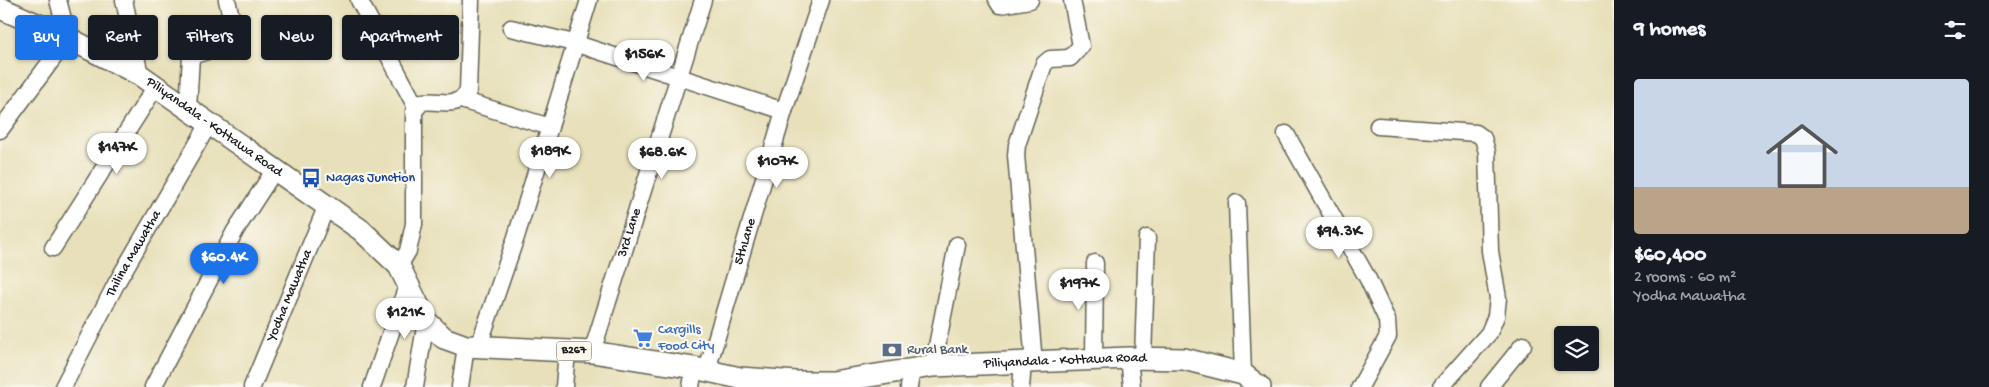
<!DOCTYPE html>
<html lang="en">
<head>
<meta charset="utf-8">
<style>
  :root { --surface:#171b24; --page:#242831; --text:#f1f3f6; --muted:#9ea1a6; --line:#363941; --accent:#1a73e8 }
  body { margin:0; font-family:"Gochi Hand",sans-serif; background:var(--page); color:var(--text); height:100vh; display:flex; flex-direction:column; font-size:19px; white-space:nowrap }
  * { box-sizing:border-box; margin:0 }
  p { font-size:16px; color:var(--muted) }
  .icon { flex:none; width:28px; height:28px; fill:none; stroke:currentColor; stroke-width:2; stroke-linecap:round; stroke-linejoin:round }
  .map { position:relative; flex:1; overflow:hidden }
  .side { display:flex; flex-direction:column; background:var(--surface); width:375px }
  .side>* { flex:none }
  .guide { position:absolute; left:15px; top:15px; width:475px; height:45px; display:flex; gap:10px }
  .buttons { position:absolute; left:1554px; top:326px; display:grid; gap:10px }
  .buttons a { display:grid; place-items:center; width:45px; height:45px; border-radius:5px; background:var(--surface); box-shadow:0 1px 4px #0004; font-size:25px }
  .price { position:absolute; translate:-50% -42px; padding:0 11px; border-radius:18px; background:#fff; color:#222; font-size:16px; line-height:32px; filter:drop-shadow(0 1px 2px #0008) }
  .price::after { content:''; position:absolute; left:50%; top:30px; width:15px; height:11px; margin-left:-8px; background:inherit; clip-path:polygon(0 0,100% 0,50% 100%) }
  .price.current { background:var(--accent); color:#fff }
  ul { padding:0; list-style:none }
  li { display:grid; align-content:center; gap:10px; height:265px; padding:0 20px }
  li+li { border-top:1px solid var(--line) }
  li span { display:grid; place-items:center; height:155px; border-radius:5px; color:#555 }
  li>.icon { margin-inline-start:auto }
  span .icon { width:90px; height:90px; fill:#fffc; stroke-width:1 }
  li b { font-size:21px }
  h2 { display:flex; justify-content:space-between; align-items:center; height:60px; padding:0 20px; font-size:21px }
  .pill { padding:0 18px; border-radius:5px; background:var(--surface); box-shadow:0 1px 4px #0004; font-size:18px; line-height:45px }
  .pill.current { background:var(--accent); color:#fff }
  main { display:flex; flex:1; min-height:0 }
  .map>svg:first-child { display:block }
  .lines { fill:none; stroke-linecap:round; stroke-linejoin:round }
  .minor-casing { stroke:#636153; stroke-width:19 }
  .major-casing { stroke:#636153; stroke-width:24 }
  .minor { stroke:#fff; stroke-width:16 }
  .major { stroke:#fff; stroke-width:21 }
  .labels { text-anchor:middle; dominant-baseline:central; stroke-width:4.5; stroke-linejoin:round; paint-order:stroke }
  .shield { fill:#fbf7ec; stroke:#5f5e5a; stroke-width:1 }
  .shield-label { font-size:12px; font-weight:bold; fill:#1c1c1c }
  .street-label { font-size:14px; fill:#1c1c1c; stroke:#fbf7ec }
  .transit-label { font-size:14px; fill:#164399; stroke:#fbf7ec; text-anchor:start }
  .shop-label { font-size:14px; fill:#366cbe; stroke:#fbf7ec; text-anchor:start }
  .service-label { font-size:14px; fill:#4e5e75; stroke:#fbf7ec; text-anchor:start }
</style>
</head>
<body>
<main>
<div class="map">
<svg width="1614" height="387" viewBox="0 0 1614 387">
  <rect width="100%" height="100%" fill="#fbf7ec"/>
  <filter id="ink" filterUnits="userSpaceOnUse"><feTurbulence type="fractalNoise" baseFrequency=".02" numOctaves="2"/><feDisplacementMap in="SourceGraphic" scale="10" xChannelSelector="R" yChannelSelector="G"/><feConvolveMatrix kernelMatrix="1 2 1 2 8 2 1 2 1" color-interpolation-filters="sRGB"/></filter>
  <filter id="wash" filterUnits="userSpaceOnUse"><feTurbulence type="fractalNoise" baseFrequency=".0096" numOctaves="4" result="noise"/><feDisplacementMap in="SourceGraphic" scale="20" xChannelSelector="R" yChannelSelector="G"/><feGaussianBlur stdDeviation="1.12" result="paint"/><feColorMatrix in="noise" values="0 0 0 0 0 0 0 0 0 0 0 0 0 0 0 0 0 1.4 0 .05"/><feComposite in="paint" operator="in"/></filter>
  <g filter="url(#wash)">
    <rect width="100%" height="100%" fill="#e7e0ba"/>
  </g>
  <g filter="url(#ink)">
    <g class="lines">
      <defs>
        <g id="minor">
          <path d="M124 0 140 75"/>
          <path d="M359 0 416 107"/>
          <path d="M997 0 1000 5 1030 0"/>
          <path d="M511 28 574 43 784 111"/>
          <path d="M461 100 550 127"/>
          <path d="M188 108 191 56 237 42 227 0"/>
          <path d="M1378 126 1476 133 1483 138 1487 152 1490 251 1498 298 1496 316 1489 333 1441 387"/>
          <path d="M0 130 68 38 58 0"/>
          <path d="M1286 134 1368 279 1387 320 1388 336 1360 387"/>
          <path d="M1237 203 1243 374"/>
          <path d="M53 248 156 86"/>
          <path d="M399 266 408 251 414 224V111L422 102C439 99 458 110 468 91L471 0"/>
          <path d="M478 348 516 237 589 0"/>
          <path id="s1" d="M592 352 703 0"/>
          <path d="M1129 358 1132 387"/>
          <path d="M1094 359 1095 263"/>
          <path d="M1143 359 1147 238"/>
          <path d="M1034 363 1016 155 1017 145 1044 64 1050 59 1070 58 1081 46 1072 0"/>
          <path d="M933 366 957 245"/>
          <path id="s2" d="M707 370 784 111 821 0"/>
          <path id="s3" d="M63 387 117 282 210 122"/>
          <path d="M153 387 235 231 274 171"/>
          <path id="s4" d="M252 387 327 205"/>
          <path d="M372 387 408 283"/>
          <path d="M415 387 426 321"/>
          <path d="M460 387 466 346"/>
          <path d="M564 387 567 351"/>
          <path d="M691 387 694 368"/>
          <path d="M909 387 912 369"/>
          <path d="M1021 387 1023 364"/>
          <path d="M1489 387 1523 345"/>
        </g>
        <g id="major">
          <path id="s5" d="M0 8 68 38 140 75 361 230 399 266 426 321 444 338 466 346 592 352 694 368 740 378 796 382H832L933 366 1129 358 1184 359 1243 374 1260 387"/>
        </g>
      </defs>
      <use href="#minor" class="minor-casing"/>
      <use href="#major" class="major-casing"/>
      <use href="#minor" class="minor"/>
      <use href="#major" class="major"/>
    </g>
  </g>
  <defs>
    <symbol id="bus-bare" viewBox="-9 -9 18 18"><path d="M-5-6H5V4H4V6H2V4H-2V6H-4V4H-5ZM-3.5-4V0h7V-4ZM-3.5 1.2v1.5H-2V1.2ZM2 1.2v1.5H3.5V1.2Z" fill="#1a4fb4" stroke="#fbf7ec" stroke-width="2.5" paint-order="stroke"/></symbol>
    <symbol id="supermarket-bare" viewBox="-9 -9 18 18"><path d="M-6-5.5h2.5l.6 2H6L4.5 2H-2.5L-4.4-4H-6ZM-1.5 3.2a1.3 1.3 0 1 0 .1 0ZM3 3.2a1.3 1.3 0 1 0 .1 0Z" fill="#3f7fe0" stroke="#fbf7ec" stroke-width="2.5" paint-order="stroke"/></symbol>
    <symbol id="bank-bare" viewBox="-9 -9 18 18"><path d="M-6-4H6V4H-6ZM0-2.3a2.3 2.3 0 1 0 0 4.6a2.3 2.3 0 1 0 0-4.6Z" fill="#5c6f8a" stroke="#fbf7ec" stroke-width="2.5" paint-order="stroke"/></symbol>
  </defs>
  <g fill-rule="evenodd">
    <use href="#bus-bare" x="297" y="164" width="28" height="28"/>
    <use href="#supermarket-bare" x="629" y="324" width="28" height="28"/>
    <use href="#bank-bare" x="878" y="336" width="28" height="28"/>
  </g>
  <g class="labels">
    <rect class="shield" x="556.5" y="341.5" width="35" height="19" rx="4"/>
    <g class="shield-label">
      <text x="574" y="351">B267</text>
    </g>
    <g class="street-label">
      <text stroke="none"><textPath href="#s5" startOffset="246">Piliyandala - Kottawa Road</textPath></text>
      <text stroke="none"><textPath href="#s1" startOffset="125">3rd Lane</textPath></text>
      <text stroke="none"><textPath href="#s2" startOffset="134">5thLane</textPath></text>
      <text stroke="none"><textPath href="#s3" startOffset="151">Thilina Mawatha</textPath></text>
      <text stroke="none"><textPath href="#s4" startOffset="99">Yodha Mawatha</textPath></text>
      <text stroke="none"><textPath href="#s5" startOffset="1190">Piliyandala - Kottawa Road</textPath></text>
    </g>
    <g class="transit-label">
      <text x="326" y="178">Nagas Junction</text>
    </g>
    <g class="shop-label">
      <text x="658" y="330">Cargills<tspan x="658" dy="16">Food City</tspan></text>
    </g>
    <g class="service-label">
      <text x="907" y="350">Rural Bank</text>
    </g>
  </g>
</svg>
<div class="buttons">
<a><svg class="icon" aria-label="layers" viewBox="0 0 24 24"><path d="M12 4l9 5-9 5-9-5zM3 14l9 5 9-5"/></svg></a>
</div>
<b class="price" style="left:644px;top:82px">$156K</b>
<b class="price" style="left:117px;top:175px">$147K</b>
<b class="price" style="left:550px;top:179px">$189K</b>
<b class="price" style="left:662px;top:180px">$68.6K</b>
<b class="price" style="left:777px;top:189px">$107K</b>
<b class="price" style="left:1339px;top:259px">$94.3K</b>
<b class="price current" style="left:224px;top:285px">$60.4K</b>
<b class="price" style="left:1079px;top:311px">$197K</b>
<b class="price" style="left:405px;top:340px">$121K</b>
<div class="guide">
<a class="pill current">Buy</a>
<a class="pill">Rent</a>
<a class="pill">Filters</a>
<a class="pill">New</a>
<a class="pill">Apartment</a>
</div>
</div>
<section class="side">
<h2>9 homes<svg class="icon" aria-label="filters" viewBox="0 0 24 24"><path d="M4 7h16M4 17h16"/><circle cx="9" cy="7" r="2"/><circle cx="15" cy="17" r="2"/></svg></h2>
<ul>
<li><span style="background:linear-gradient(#c9d6e8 70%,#b9a48a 0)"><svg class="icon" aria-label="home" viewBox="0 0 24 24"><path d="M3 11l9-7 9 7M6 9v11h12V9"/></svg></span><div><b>$60,400</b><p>2 rooms · 60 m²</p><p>Yodha Mawatha</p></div></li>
</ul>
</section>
</main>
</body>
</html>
